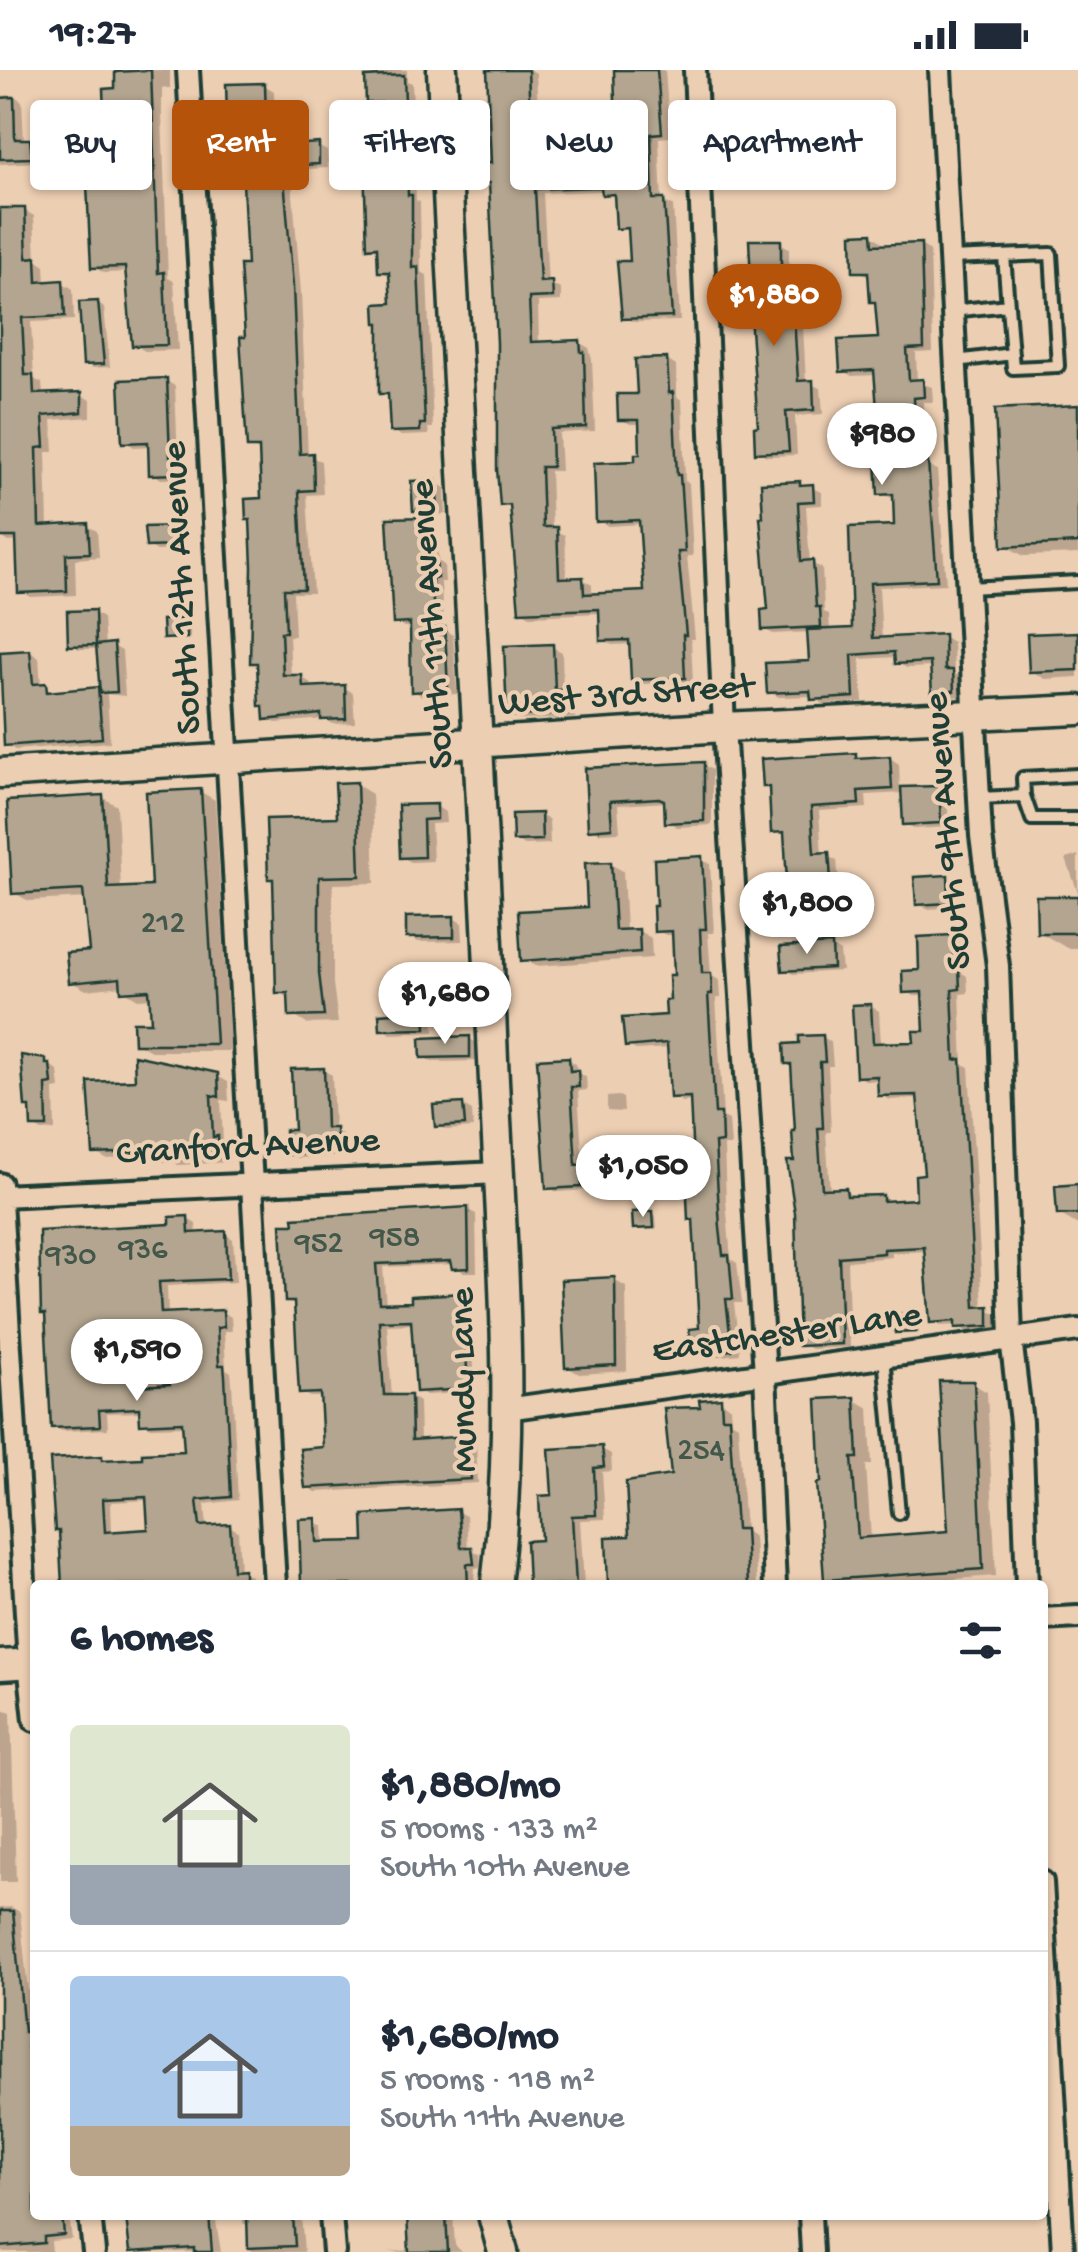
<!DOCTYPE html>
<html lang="en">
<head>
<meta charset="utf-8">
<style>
  :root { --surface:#fff; --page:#f2f2f3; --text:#1f2937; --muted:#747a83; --line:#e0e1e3; --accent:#b45309 }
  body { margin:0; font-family:"Gochi Hand",sans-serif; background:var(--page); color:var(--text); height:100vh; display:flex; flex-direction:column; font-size:38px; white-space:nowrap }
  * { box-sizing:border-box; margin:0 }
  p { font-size:32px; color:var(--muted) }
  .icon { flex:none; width:55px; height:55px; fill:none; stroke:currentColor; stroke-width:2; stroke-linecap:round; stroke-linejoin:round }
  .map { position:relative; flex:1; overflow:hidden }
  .details { position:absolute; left:30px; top:1510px; width:1018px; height:640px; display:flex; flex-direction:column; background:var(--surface); border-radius:10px; box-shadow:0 2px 8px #0004 }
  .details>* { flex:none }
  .top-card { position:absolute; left:30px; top:30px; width:1020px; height:90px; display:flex; gap:20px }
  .price { position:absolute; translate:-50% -85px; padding:0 22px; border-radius:35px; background:#fff; color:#222; font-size:32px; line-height:65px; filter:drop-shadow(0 2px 5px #0008) }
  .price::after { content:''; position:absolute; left:50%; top:60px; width:30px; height:22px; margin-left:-15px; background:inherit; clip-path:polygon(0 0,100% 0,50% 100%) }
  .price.current { background:var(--accent); color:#fff }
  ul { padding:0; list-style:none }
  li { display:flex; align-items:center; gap:30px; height:250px; padding:0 40px }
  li+li { border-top:2px solid var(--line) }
  li span { display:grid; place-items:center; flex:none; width:280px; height:200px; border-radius:10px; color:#555 }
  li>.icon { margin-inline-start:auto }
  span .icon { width:120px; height:120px; fill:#fffc; stroke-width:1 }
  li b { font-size:42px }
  h2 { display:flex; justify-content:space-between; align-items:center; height:120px; padding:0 40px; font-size:42px }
  .tag { padding:0 35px; border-radius:10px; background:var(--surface); box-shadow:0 2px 8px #0004; font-size:35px; line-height:90px }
  .tag.current { background:var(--accent); color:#fff }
  .status { display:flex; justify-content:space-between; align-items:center; height:70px; padding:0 50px; background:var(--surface); direction:ltr }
  .status svg { height:28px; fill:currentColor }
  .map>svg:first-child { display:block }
  .shadow { fill:#0003; fill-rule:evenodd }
  .building { fill:#b3a58f; stroke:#1f3d34; stroke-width:2.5; fill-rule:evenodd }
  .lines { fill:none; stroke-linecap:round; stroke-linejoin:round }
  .lane-casing { stroke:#1f3d34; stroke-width:18 }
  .street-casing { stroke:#1f3d34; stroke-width:28 }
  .secondary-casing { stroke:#1f3d34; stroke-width:35 }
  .lane { stroke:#ecceb2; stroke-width:10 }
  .street { stroke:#ecceb2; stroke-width:20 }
  .secondary { stroke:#ecceb2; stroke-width:28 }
  .labels { text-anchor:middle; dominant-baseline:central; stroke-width:8; stroke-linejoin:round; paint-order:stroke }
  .number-label { font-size:32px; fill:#44574b }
  .street-label { font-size:38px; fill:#1f3d34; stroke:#ecceb2 }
</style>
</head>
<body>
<div class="status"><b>19:27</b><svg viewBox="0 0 49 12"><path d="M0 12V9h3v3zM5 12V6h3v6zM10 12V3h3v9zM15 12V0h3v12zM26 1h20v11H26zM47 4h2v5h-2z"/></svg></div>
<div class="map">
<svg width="1078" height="2182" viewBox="0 0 1078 2182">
  <rect width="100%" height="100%" fill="#ecceb2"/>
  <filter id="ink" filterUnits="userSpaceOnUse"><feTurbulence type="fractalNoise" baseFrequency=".01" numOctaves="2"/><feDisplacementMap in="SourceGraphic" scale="20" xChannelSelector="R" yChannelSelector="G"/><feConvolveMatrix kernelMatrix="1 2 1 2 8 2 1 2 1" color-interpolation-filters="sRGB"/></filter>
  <g filter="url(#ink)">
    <path class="shadow" d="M117 0H170V18H162V44L168 208 174 211 178 280 145 281 134 275 128 202 104 203 93 197 110 116Z
      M372 0H407V11L412 13 413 36 378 37 369 32Z
      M490 0H531L536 3 541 94 548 99H578L619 63 616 0H665L670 67 659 68 662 131 673 136 680 251 633 252 624 247 633 193 631 162 618 157 617 128 604 121 543 123 548 214 561 219V231L538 232 539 274 580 273 589 278 592 290 595 361 559 363 561 401H550L552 460 565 465 567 510 582 509 592 515V526L647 523 642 454 608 456 598 451 643 386 641 354H630L621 349 667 290 676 296 677 327 682 330 685 411 689 413 693 486H687L695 569H691L693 612 643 614 633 609 632 574 612 575 603 570 601 543 530 546 521 541 513 440 503 434 499 273 487 95H494Z
      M264 15 274 21 275 55H287L296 60 297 77 318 76 327 81 328 98 291 100 301 223 308 386 321 391 323 424 307 425 313 523H293L295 566H289L291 607H301L311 613V619L344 617 353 623 355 653 333 654 325 649 276 653 266 648V638L261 635 259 596 252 592 263 431 262 382 250 377 249 198 240 52 230 46Z
      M13 25 22 31 24 72 39 77 40 92 0 94V26Z
      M786 71 795 76 796 96H784L785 113 760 115 751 110Z
      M68 86 71 89 72 109 57 110 53 108Z
      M406 96 415 101 416 130 420 132 421 202 427 205 433 358H428L429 365 401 366 392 360 390 328 381 323 393 236 390 206 381 201 380 182 369 176Z
      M24 140 34 146 36 190 45 196 46 214 63 213 73 219 74 250 31 252 34 309 42 313 43 326 81 325 91 330V347L52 350 54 382H46L48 458 87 456 97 461 99 487 75 489 76 525 31 527 21 521 19 471 9 472 0 466V141Z
      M872 165 881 171V177L921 175 930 181 933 282 916 283 917 312 932 317 933 332H923L925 395 937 400 946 514 879 517 882 570 943 567 953 572 954 603 962 608 963 626 944 628 934 623 933 597 907 598 897 593V587L860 589 863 632 823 634 813 626 779 627 769 622 811 593 810 562 773 564 764 559 800 414 822 422V435L806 436 810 493 822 498 824 542 829 544 830 562 855 560 851 460 897 457 895 429 881 424 878 374 871 370 880 355 877 305 852 306 843 301 880 271 878 234 873 231 871 206 856 201Z
      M780 173 789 178V216H798L807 221V236H802L806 313 821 318 823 344 795 346 797 385 767 386 758 381Z
      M97 233 104 238 110 297 93 298 85 294Z
      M166 311 175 316 178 389 186 394 187 408 161 409 152 403 150 376 134 377 124 371Z
      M1078 338V484L1024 486 1004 475Z
      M436 413 445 418 446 444 424 445 415 440Z
      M427 449 436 454 438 491 444 495 445 512H441L443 559 453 565 457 624 422 626 413 620V557H404L395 552Z
      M175 458 184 463 185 480 157 481 148 476Z
      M94 543 103 548 105 577 113 576 122 581 125 626 107 624 110 672 15 680 6 675 30 582 39 587 41 616 55 624 98 620 102 623 99 579H79L70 574Z
      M186 551 190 554V568L166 567Z
      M1078 564V607L1045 609 1031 601Z
      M552 577 562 582 563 622 574 628 575 648 519 650 510 645Z
      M855 686 863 690 890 688 899 694 900 720 938 718 947 723 949 757 915 759 906 754 904 723 866 725 867 738 819 741 822 785 837 790 839 814 799 816 790 811 787 766 774 761 772 720 765 716Z
      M703 695 712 700V755L677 757 668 751 667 732 618 735 620 762 600 763 591 758 588 701Z
      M357 715 372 724 375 813 333 814V913L338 953 307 954 292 945 291 929 279 922 276 810 339 750Z
      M201 722 215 730 230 981H151L136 973 154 955 152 928 138 929 123 920V916L86 920 72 912 92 883 87 828 29 831 14 823 102 727 117 736 121 820 154 818Z
      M436 736 445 742 446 753 431 754 433 791 411 792 402 787 400 738Z
      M540 745 549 750 550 774 524 775 515 770Z
      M1078 785V823L1066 789Z
      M701 789 710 794 714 863H708L711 905 720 911 721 928H716L723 1047 729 1050 731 1076H724L726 1131 731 1189 737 1193 742 1233H734L740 1284 703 1288 694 1283 702 1260 695 1151 690 1148 696 1095 692 1031 682 1032 673 1027 670 978 636 980 627 975 668 947 676 907 674 865H666L656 860Z
      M610 794 623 801 626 862 639 861 651 868 652 888 536 896 523 889 590 840Z
      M947 808 956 813 958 837 927 839 918 833Z
      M1078 829V878H1067L1039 862Z
      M453 848 462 853 463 871 418 872 409 867Z
      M951 868 960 873 962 903 967 906 968 923 960 924 963 994 969 997 983 1239 997 1244V1260L967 1262 958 1255 941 1256 932 1251 927 1181 892 1183V1187L847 1191 850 1277 811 1279 802 1274 794 997 787 993 802 975 823 967 831 972 833 996H828L831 1062H826L830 1121H846L855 1129 882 1127 891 1133 919 1131 927 1107 920 1028 890 1030 881 1025 880 1010 867 1011 858 1006 871 936 879 941 881 975 916 974 926 963 924 926H914L906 921Z
      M831 876 840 882 842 901 793 904 784 899Z
      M440 901 449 906 450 938H433L434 962 391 964 382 959Z
      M469 968 478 974 479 991 432 992 423 987Z
      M568 989 576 994 577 1002 586 1007 587 1020 578 1021 583 1099 588 1102 590 1120 557 1122 549 1117Z
      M45 991 58 1001 60 1018 54 1019 55 1060 42 1061 33 1056V1039L27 1036Z
      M323 1000 332 1005 334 1060 344 1066 345 1086 297 1088 288 1083Z
      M217 1006 228 1012 229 1031 221 1030 223 1072 229 1075V1092L178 1095 167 1086 106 1089 95 1083Z
      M619 1026 623 1028 624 1042 607 1041V1027Z
      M463 1036 472 1041 473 1058 446 1060 437 1055Z
      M1078 1117V1155L1059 1144Z
      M468 1140 476 1144 477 1202H463L454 1194 383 1197 386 1235 462 1226 471 1230 475 1322 426 1325 418 1320 414 1254 387 1255 392 1328 411 1327 419 1332 420 1372 468 1369 476 1374 478 1413 316 1422 307 1417 326 1380 323 1327H310L301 1323 296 1236 287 1231Z
      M653 1143 656 1146 657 1159 635 1158Z
      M188 1149 196 1154 197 1165 225 1164 233 1169 236 1212 167 1216 168 1245 223 1242 231 1247 232 1261H224L226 1299 231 1302 232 1312 238 1430 205 1434 207 1458 229 1456 238 1461 240 1502 251 1506 252 1515H59L102 1388 108 1392 186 1383 185 1356 151 1357 143 1353 142 1342 107 1343 108 1359 62 1361 54 1357 173 1157ZM170 1285 172 1316 145 1318 142 1286ZM149 1430 151 1461 112 1464 111 1432Z
      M614 1210 626 1217 627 1301 579 1304 567 1297Z
      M914 1246 918 1248 919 1263 898 1262Z
      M973 1314 987 1322 996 1506 871 1515H837L826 1509 824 1415 855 1330 869 1338 872 1395H866L871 1469 951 1463Z
      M721 1331 730 1337 731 1351 738 1355 745 1461 754 1467 757 1515H611L632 1468 674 1407 702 1339Z
      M602 1379 611 1384 612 1401 602 1402 605 1449 580 1450 584 1515H531L554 1428Z
      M458 1442 466 1446 468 1479 480 1484 481 1497 475 1498 474 1515H304L315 1451 323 1456 324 1475 367 1473Z
      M0 1638 11 1642 16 1812H0Z
      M11 1837 20 1842 35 1990V2145H63L70 2153 72 2169 51 2171 52 2182H0V1838Z
      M128 2145H215L221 2182H132Z
      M243 2145H301L304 2182H251L249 2156 243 2153Z
      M409 2145H453L455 2175 462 2182H388L411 2180Z"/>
    <path class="building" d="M151 0 158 203 164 202 167 275 132 276 125 197 91 198 87 115 107 114 103 19 115 18V2Z
      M487 0H528L532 91H539L540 98 576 97 575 62 616 60 614 0H657L662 63 651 64 653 129H664L672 247 622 249 617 191H630L628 158 616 159 614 124 602 125 601 117 535 119 540 212 552 211 553 227 529 228 531 272 580 270 581 282H584L586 357 551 359 552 397H541L543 457H557L559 508 583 507 584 524 644 521 639 450 596 452 594 393 635 391V384H640L639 350H618L617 324H637L635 289 667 288 669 323 673 322 677 405H680L685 482H678L686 565H683L685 608 631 610 629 570 600 571 599 539 519 542 510 435 500 436 497 399V273L489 113H485L484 93H491Z
      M404 5 405 32 366 33 365 7Z
      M265 13 266 53 287 52 288 75 319 73V94L283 96 293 216 300 384 313 383 314 420 299 421 304 519H284L286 562H281L283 605H302L303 617 345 615 346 649 321 650V644L264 650 263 636H259L257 593H250L252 497 250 450H246L245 429 261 428 259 378H247L240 267H245L240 195H247L242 91H239L238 47H227L226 14Z
      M14 27 15 69H30L32 88 0 89V28Z
      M786 68 788 92 776 93 777 109 748 111 746 71Z
      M68 84 69 108 51 109 50 85Z
      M407 94 408 125H412V198L418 197 425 354H420V361L390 362 388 324H379V253H376L375 234 391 233 389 202H378L377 177 367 178 364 95Z
      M0 138H25L27 188 36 187 37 212 63 210 65 246 22 248 25 305H33L34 324 82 322V342L43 346 45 377 37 378 39 456 88 453 90 483 66 484 67 521 18 523 16 467H0Z
      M872 163 873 175 921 173 924 278 907 279 909 310 923 309 924 327 914 328 917 393 928 392 937 510 870 513 873 568 944 564 945 600H953L954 621 932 624 930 592 895 594 894 582 852 585 854 627 811 630 810 621 767 623 765 593 809 591 807 560 852 558 849 457 894 455 893 424 878 425 875 371 869 372 868 353H878L874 300 840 302 838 270 878 268 875 232H870L868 202H853L852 164Z
      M749 170H781V214L798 213 799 232H793L798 311 813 310 814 340 786 342 789 381 755 383 754 357 758 356 750 245 749 229H752Z
      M98 231 104 294 83 295 79 232Z
      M167 308 170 386H178V404L149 405 148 372 122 373 119 310Z
      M1078 335V473L1002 477 995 339Z
      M436 410 438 440 413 441 411 411Z
      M800 411V415L813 414 814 431 798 432 801 491 813 490 816 537H820L821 557 762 560 761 540 768 539 760 447H763L761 413Z
      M428 447 429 488 436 487 437 508H432L434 558 445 557 448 620 411 622 410 553 393 554 387 448Z
      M176 456V476L146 477 144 457Z
      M95 540 96 575 68 576 67 541Z
      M187 549V568L163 569 162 550Z
      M1078 562V600L1029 602 1027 564Z
      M114 573 117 622 100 623 96 575Z
      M553 574 555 620H565L566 644 507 646 504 576Z
      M30 580 33 614 46 613 47 622 98 617 102 668 4 676 0 582Z
      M856 683V688L890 686 892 719 858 721 859 734 811 737 814 783 829 782 831 810 787 812 784 762 771 763 769 717H763L761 689Z
      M704 692V751L665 753 664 730 659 728 610 731 612 758 588 760 585 698Z
      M357 712 360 806 319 807V903L324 946 289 947 288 923H276L273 809H268L266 749 337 747 335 713Z
      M939 716 941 753 903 755 901 717Z
      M201 719 216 974H134L133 952H151L149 920 121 922 120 908 69 913 66 883 89 881 83 820 12 824 7 731 103 725 108 818 151 816 146 722Z
      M437 734V749L423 750 424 787 400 788 398 735Z
      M541 743 542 770 513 771 512 744Z
      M702 786 706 859H700L702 903H711L712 924H708L715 1043H721L722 1072 715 1073 720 1158 723 1185H729L733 1229H726L732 1280 692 1285 689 1259 699 1258 693 1149 688 1150 687 1127 685 1093H693L690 1027 670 1028 667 973 625 977 622 948 666 945 665 930H670L669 905H674L672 861 654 862 653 836H656L654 789Z
      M611 792 615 860 639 859 640 882 521 891 518 841 587 837 585 793Z
      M948 805 949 833 916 835 914 807Z
      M1036 826H1078V863H1037Z
      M454 846V867L406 868V847Z
      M952 865 954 899 959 898 960 919 952 920 955 990 961 989 975 1237 989 1236V1256L955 1258V1251L930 1253 924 1177 884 1179V1183L839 1187 842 1274 799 1276 795 1143 787 1091H794L792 1061H795L791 994H785L784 974 799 973V966L823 965 825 992H820L823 1058H818L822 1119 846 1118 847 1126 883 1125V1131L916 1129 915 1105 924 1104 917 1025 878 1026 877 1006 856 1007 852 935 871 934 873 973 914 972 913 961H924L922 922 903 923 902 901 919 900 918 867Z
      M832 874 833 898 782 901 780 877Z
      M441 898 442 934H425L426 959 380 960 379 944 392 943 391 900Z
      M470 966V987L421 988 420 968Z
      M21 985 46 989V994H50L52 1014 46 1015 47 1057H31L30 1037H25Z
      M134 985 218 1003 219 1027 211 1025 213 1067 218 1066 219 1087 165 1090 164 1081 93 1084 88 1012 135 1010Z
      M569 987 570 1001 578 1000 579 1017H571L576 1095H581L582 1117 546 1119 537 989Z
      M324 998 326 1058H336L337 1082 286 1085 285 1060H294L291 999Z
      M463 1033 465 1055 435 1057 433 1035Z
      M1078 1114V1144L1057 1145 1055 1116Z
      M468 1137 469 1198 452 1199 450 1191 376 1194 379 1233 411 1232V1226L463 1223 468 1319 416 1322 411 1250 379 1251 384 1325H411L412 1370 468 1366 471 1409 305 1418 300 1379 323 1377 320 1323 299 1324 294 1232H285L281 1154H294L293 1148Z
      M653 1141 654 1158 633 1159 632 1142Z
      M188 1146 189 1163 226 1161 228 1209 159 1212 161 1243 223 1240 224 1257 217 1258 219 1295H224L225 1306 231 1427 197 1430 200 1456 230 1454 233 1500 244 1499V1515H62L59 1461H55L50 1389 102 1386V1390L142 1388V1383L184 1381 182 1352 140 1354 139 1338 99 1340 100 1356 51 1358 45 1244H41L39 1161 170 1154V1147ZM167 1282 170 1314 138 1316 135 1283ZM146 1427 148 1459 105 1462 103 1429Z
      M615 1207 616 1295 565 1298 561 1210Z
      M915 1243 916 1262 895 1263 894 1244Z
      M939 1311H974L983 1499 824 1510 817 1413 821 1412 817 1329 855 1327 858 1388H852L858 1468 948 1461Z
      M721 1328 722 1347H729L736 1459H745L748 1515H608L606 1467 629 1466 626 1412 671 1405 664 1338 700 1337 699 1330Z
      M602 1376 604 1397 594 1398 596 1445 572 1446 576 1515H528L526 1471 541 1470 539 1426 552 1425 549 1379Z
      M458 1439 461 1477H472L474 1494H467L468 1515H301L299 1449 316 1448 317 1472 364 1471 363 1445Z
      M0 1841H13L24 1962H27L30 2010H35V2145H62L64 2165 44 2167V2173L0 2177Z
      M209 2145 212 2182H194V2178L130 2182 126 2147Z
      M247 2145H293L295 2176 248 2178Z
      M407 2145H446L448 2182H409Z"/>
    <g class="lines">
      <defs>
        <path id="lane" d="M950 188 1051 184 1058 296 1013 298 1004 186
          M952 241 1008 235
          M956 291 1012 284
          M968 518 1078 512
          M1024 726 1032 749H1078
          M979 728 1024 726 1023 708 1078 705
          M884 1287 899 1443"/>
        <path id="street" d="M188 0 275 1515
          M695 0 724 657 765 1304 775 1515
          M940 0 981 766 998 896 1011 1268 1021 1352 1027 1515
          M0 1114 29 1593 35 1650
          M0 1126 499 1103
          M506 1339 1078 1260
          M1042 1549 1078 1547
          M1042 1812 1063 2182
          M90 2145 94 2182
          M331 2145 334 2182
          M810 2145 812 2182"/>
        <path id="secondary" d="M442 0C457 330 480 660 493 990 501 1164 517 1341 496 1515
          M0 703 724 657 1078 640
          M0 1595 35 1593
          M493 2145 503 2182"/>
      </defs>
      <use href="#lane" class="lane-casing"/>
      <use href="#street" class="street-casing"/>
      <use href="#secondary" class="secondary-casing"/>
      <use href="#lane" class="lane"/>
      <use href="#street" class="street"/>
      <use href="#secondary" class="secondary"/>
    </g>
  </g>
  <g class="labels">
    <g class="number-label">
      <text x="163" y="855">212</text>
      <text x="395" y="1169">958</text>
      <text x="319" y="1175">952</text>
      <text x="143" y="1181">936</text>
      <text x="71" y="1187">930</text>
      <text x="701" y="1382">254</text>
    </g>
    <g class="street-label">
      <text transform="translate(184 518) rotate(-93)">South 12th Avenue</text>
      <text transform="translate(434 554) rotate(-94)">South 11th Avenue</text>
      <text transform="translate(626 627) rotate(-4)">West 3rd Street</text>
      <text transform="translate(950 761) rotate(-95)">South 9th Avenue</text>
      <text transform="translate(248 1079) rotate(-3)">Cranford Avenue</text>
      <text transform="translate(787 1265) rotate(-8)">Eastchester Lane</text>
      <text transform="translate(466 1310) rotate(-91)">Mundy Lane</text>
    </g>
  </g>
</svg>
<b class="price current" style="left:774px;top:279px">$1,880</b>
<b class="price" style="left:882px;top:418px">$980</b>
<b class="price" style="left:807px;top:887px">$1,800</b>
<b class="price" style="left:445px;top:977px">$1,680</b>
<b class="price" style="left:643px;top:1150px">$1,050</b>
<b class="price" style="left:137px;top:1334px">$1,590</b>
<div class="top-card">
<a class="tag">Buy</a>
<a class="tag current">Rent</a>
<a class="tag">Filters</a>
<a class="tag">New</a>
<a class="tag">Apartment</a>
</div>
<section class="details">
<h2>6 homes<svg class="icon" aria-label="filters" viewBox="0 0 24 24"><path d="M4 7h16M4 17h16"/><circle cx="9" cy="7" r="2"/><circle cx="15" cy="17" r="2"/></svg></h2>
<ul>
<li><span style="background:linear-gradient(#dfe7d0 70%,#9aa5b1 0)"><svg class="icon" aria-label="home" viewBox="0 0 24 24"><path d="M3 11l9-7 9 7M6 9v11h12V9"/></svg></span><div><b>$1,880/mo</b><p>5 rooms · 133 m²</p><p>South 10th Avenue</p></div></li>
<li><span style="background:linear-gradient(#a9c7e8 75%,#b9a48a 0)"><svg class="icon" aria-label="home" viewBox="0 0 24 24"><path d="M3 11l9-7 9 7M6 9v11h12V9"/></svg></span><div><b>$1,680/mo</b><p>5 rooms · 118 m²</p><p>South 11th Avenue</p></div></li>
</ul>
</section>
</div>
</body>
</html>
